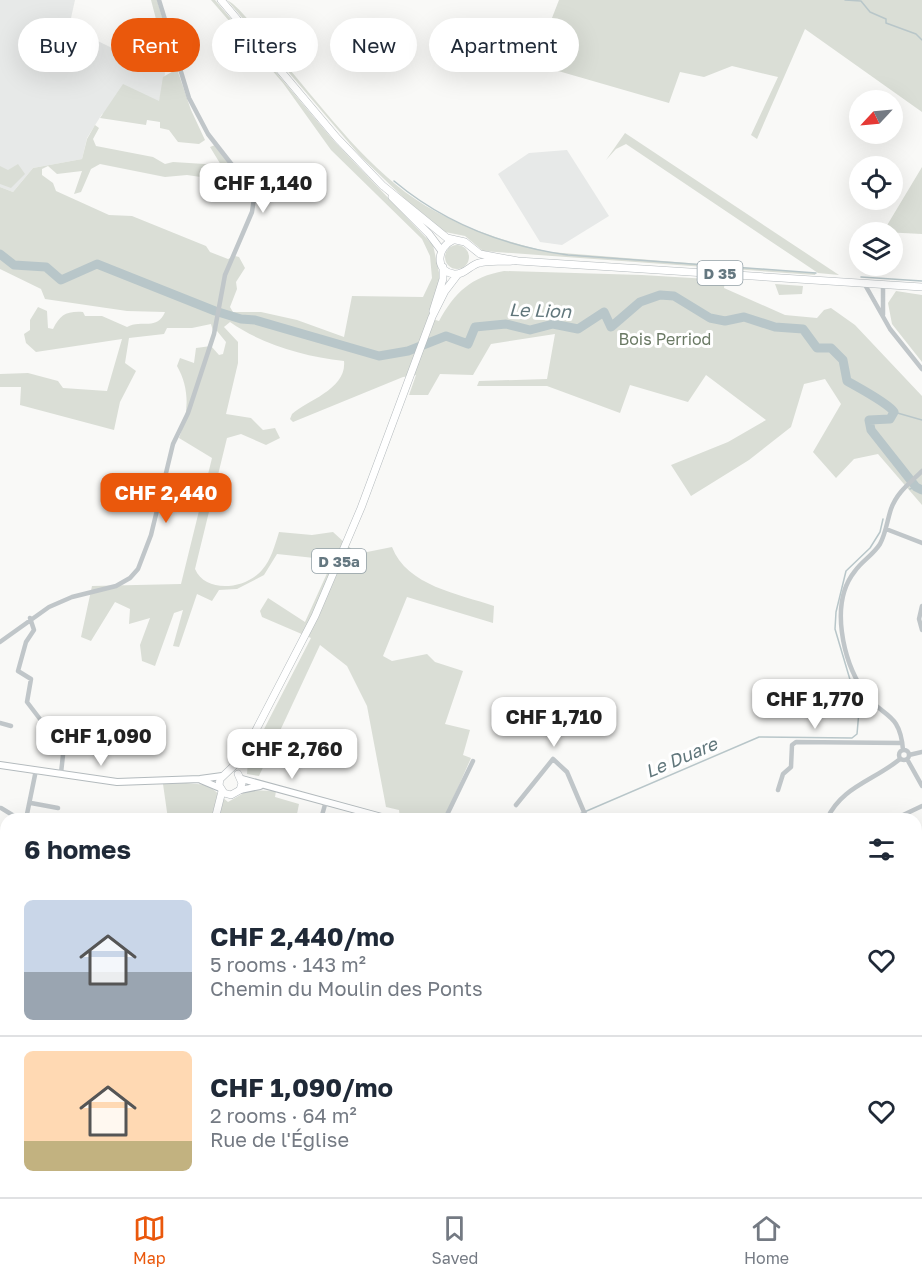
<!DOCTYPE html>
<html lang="en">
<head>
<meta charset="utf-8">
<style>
  :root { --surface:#fff; --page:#f6f6f7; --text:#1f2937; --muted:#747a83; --line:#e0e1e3; --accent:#ea580c }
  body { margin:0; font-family:"Golos Text",sans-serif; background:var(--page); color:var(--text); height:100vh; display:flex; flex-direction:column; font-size:22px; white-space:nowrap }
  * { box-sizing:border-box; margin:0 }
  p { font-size:20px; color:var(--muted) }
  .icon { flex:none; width:33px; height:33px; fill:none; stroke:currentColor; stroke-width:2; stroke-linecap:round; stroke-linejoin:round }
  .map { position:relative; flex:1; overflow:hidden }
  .details { position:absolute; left:0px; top:813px; width:922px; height:384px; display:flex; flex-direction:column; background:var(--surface); border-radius:18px 18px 0 0; box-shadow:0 6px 24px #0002 }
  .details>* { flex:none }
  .banner { position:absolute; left:18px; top:18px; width:600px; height:54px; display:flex; gap:12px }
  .needle { width:39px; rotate:244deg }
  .controls { position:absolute; left:849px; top:90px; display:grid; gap:12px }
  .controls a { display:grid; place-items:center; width:54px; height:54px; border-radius:50%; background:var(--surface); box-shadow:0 6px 24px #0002; font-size:30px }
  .price { position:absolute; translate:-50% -51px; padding:0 14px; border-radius:12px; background:#fff; color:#222; font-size:20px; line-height:39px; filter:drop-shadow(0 2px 3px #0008) }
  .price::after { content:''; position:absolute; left:50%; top:36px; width:18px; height:14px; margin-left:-9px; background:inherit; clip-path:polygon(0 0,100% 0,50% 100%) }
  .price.on { background:var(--accent); color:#fff }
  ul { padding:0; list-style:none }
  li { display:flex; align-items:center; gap:18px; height:150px; padding:0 24px }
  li+li { border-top:2px solid var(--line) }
  li span { display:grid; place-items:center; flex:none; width:168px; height:120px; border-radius:9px; color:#555 }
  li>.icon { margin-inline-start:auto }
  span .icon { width:72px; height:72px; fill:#fffc; stroke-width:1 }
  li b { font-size:26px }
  h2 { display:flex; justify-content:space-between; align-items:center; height:72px; padding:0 24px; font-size:26px }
  .tag { padding:0 21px; border-radius:27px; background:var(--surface); box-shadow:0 6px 24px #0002; font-size:21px; line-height:54px }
  .tag.on { background:var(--accent); color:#fff }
  .dock { display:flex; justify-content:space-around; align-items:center; height:84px; border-top:2px solid var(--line); background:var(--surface); font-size:16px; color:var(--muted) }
  .dock a { display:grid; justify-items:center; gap:3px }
  .dock .on { color:var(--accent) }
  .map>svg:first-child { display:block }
  .built { fill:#e7e9e8 }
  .green { fill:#daded6 }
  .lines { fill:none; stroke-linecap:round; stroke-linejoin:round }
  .stream { stroke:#b8c6c9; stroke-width:1.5 }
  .river { stroke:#b8c6c9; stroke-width:9 }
  .secondary-casing { stroke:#b3babd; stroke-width:8 }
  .primary-casing { stroke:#b4babd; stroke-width:8 }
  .street { stroke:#c0c6c9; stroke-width:4.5 }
  .secondary { stroke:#fff; stroke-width:6 }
  .primary { stroke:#fff; stroke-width:7 }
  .labels { text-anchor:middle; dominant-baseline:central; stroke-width:6; stroke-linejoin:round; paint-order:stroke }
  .shield { fill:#fff; stroke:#93a0a7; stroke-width:1.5 }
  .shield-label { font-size:15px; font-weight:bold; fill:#657881 }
  .park-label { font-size:16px; fill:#6a7964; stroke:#fff }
  .water-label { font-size:18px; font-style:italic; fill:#60767b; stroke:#fff }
</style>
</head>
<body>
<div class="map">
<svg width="922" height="1197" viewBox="0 0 922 1197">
  <rect width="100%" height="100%" fill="#f9f9f7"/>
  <path class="built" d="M0 0H75L69 27 153 68 164 67 165 74 159 102 102 114 87 138 82 159 33 168 13 192 0 187Z
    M567 150 609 216 562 245 540 242 498 174 529 153Z
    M396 1191H503L505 1196 542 1191H609L628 1197 649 1195 655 1191H791L811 1197H397Z"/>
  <path class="green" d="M151 0H157L174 57 168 66 153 68 141 62 167 61Z
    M211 0H215L334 141 433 245 440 277 429 318 439 321C455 292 471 277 504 271L642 275 725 280 724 288 785 315 817 318 824 310 831 308 855 325 922 396V505L878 454 854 459 836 478 813 452 841 404 825 379 804 384 791 427 749 460 691 496 671 465 728 442 766 420 706 375 688 402 630 385 620 413 547 386H477L479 381 547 379 555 334 491 344 473 375 440 374 428 395H409L416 375 403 377 293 422 290 419 292 414C308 400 347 389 344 361 303 356 263 345 230 322L224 327 238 342V363L226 414 251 418 263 430 275 428 280 438 266 445 241 434 227 438 195 569C206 594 246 589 262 570 271 560 275 545 279 532L312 535 333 532 357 554 392 547C407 586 459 594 494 606L493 623 407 597 383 656 392 661 427 654 435 662 463 671 445 724 470 730 463 755 471 758 444 819H400L399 810 386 807 367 706 347 666 320 645 259 776 247 774 248 760 311 638 262 617 260 611 268 598 305 622 333 560 277 554 264 575 237 589 219 590 212 601 197 594 179 647 173 646 183 610 174 613 155 666 142 661 140 645 150 618 129 624 130 609 115 602 91 641 81 637 92 586 181 584 212 458 179 438C189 413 190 389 177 366L180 358 194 363 196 348 211 346 219 355 223 354 226 342 217 331H213L211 324 192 328H167L164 334 129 338 125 363 136 371 120 402 114 430 20 405 21 387H0V374L28 373 58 381 63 388 107 391 122 339 36 352 26 343 24 334 30 330V320L38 307 47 311 48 328 53 329C60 315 66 311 83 312L85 316H102L127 327C142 319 157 331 165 312L127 311 45 299 41 289 0 269V187L13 192 33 168 82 159 87 139 95 125 99 128 93 139 96 146 153 157 165 164 173 162 221 165 210 147 215 145 241 179 235 182 187 175 165 177 100 164 91 169 81 192 74 194 82 171 57 174 48 166 42 169V175L53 183 56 191 109 215 132 216 206 246 210 252 228 259 235 256 239 257 245 268 236 282 237 289 230 307 233 312H261L297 320 344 337 352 296 423 297 432 278 430 256 422 239 331 150 283 83Z
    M227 0C239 5 274 51 285 64 327 113 370 172 426 206 465 229 507 242 550 252L816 273 815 275 483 251 465 236 445 232 405 199 361 157Z
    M559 0H922V112L805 29 757 139 751 135 778 77 732 66 704 77 680 72 669 103 534 64Z
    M177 69 191 110 205 140 199 144 178 142 169 130 160 128V122L147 120 146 125 100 118 123 84 159 101 163 77Z
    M625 133 839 275 818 273 626 144 616 149 606 160Z
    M18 164 25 174 11 188 0 184V166L8 170Z
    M922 167V234L883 232Z
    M445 257a12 12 0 1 1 24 0a12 12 0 1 1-24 0Z
    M775 284 803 286 802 294 779 295Z
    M896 291 922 295V362L892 324 888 303Z
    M186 783 208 785 228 802 249 790 276 791 275 797 299 804 296 819H168L163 784Z
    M0 836 6 840V1066L0 1067Z
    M917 1051H922V1106L917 1107Z
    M199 1191H242L245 1194 244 1197H198Z
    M277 1191H331L333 1194 336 1191H396V1197H267Z"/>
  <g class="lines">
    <path class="stream" d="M845 0 861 1 870 12 886 19V23L916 34 922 40
      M394 181C444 223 504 246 568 255L816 273
      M861 277 922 281
      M894 412 922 420
      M910 489 916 487
      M568 819 759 737 852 738 857 734 859 711 865 703 851 683 835 629 836 612 846 571 870 548 880 532 883 519
      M284 1197 300 1191"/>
    <path class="river" d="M0 254 14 265 46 267 61 280 97 264 215 311 241 319 255 320 379 356 408 351 446 336 468 344 475 327 506 324 530 330 553 324 578 329 604 312 611 327 640 302 660 295 674 296 710 318 725 321 744 317 775 327 803 329 817 348H831L843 360 847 381C859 388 888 403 894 412L890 419 869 420 871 430 916 487 922 490"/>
    <defs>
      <path id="secondary" d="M0 765 117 782 200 779 222 776
        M242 779 389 819
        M201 780 220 788
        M240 790 260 786
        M916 962 922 964"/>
      <path id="primary" d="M221 0 337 138 383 186
        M382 185 447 238 465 242 480 254 518 261 922 287
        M392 197 429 234 441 250
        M453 240C437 247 434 271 454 274 465 275 470 265 479 263 490 260 502 262 512 261
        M433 311 443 279V267
        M238 774 242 783 240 790 231 795 224 793 219 785 220 779 241 759 315 616 361 508 432 317 445 291 458 274
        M215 819 222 791
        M0 1162 6 1157"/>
    </defs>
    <use href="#secondary" class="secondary-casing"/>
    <use href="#primary" class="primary-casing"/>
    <path class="street" d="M864 283 890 329 922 369
      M883 285V315
      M886 529 922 543
      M922 606 919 619 922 630
      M30 618 34 630 26 642 18 671 31 679 27 702 43 723
      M0 642 49 607 72 597 116 586 130 578 138 569 151 535 173 444 188 413 214 334 225 275 252 212 254 198 250 188 208 134 189 98 159 0
      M0 723 11 726
      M899 755a5 5 0 1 1 10 0a5 5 0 1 1-10 0Z
      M903 750C900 710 881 718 864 692 843 661 829 603 855 571 862 561 873 555 880 544 886 533 887 521 891 509 897 492 910 483 922 471
      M909 755 922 752
      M907 759 922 786
      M61 773 63 755 56 743 62 722 82 727
      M778 790 783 774 791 767 792 745 796 742 902 743
      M31 803 58 808
      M516 805 553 759 567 772 587 819
      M1 808 19 819
      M26 819 36 770
      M321 819 326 801
      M445 819 473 761
      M827 819C841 787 875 780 900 759
      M877 819 901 816 922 806
      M922 848 918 860 922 877
      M916 919 922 915
      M916 1021 922 1022
      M916 1147 922 1146
      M916 1170 922 1173
      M332 1197 334 1191"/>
    <use href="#secondary" class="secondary"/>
    <use href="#primary" class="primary"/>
  </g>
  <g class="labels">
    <g class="shield">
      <rect x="697.5" y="261" width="45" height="24" rx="4.5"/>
      <rect x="312" y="549" width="54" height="24" rx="4.5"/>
    </g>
    <g class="shield-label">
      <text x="720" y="273">D 35</text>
      <text x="339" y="561">D 35a</text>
    </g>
    <g class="park-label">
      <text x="665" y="339">Bois Perriod</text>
    </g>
    <g class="water-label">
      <text transform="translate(540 310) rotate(2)">Le Lion</text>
      <text transform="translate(681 757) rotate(-23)">Le Duare</text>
    </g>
  </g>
</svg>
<div class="controls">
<a><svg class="needle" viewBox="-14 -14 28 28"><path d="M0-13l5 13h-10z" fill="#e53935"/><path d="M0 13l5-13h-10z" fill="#747a83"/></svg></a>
<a><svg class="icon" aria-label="locate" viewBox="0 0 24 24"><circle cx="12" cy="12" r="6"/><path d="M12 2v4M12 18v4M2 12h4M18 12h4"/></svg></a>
<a><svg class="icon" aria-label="layers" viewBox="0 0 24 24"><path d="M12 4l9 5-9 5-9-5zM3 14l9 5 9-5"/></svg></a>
</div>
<b class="price" style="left:263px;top:214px">CHF 1,140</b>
<b class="price on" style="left:166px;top:524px">CHF 2,440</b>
<b class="price" style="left:815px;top:730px">CHF 1,770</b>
<b class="price" style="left:554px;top:748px">CHF 1,710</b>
<b class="price" style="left:101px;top:767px">CHF 1,090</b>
<b class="price" style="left:292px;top:780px">CHF 2,760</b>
<div class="banner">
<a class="tag">Buy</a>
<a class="tag on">Rent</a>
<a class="tag">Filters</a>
<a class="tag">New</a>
<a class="tag">Apartment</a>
</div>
<section class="details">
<h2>6 homes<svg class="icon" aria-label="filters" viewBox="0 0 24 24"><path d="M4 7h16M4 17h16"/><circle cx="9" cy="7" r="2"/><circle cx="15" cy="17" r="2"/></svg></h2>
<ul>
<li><span style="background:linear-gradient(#c9d6e8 60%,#9aa5b1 0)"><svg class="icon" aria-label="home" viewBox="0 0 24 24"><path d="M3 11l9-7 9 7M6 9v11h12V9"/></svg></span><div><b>CHF 2,440/mo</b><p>5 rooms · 143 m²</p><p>Chemin du Moulin des Ponts</p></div><svg class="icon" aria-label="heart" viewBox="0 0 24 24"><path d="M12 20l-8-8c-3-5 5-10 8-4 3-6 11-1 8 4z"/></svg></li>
<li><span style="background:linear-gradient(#ffd9b3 75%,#c2b280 0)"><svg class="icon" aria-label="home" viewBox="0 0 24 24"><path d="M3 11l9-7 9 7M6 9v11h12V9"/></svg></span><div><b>CHF 1,090/mo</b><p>2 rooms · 64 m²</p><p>Rue de l'Église</p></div><svg class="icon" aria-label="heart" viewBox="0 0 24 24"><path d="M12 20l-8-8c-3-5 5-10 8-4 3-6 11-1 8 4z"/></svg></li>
</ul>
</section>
</div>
<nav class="dock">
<a class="on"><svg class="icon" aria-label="map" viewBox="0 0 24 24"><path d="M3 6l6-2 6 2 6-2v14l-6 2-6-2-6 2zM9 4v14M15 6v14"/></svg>Map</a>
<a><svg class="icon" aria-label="saved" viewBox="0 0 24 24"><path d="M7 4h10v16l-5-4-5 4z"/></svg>Saved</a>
<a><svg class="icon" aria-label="home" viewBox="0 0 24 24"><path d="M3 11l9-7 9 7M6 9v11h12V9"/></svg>Home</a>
</nav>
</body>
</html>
